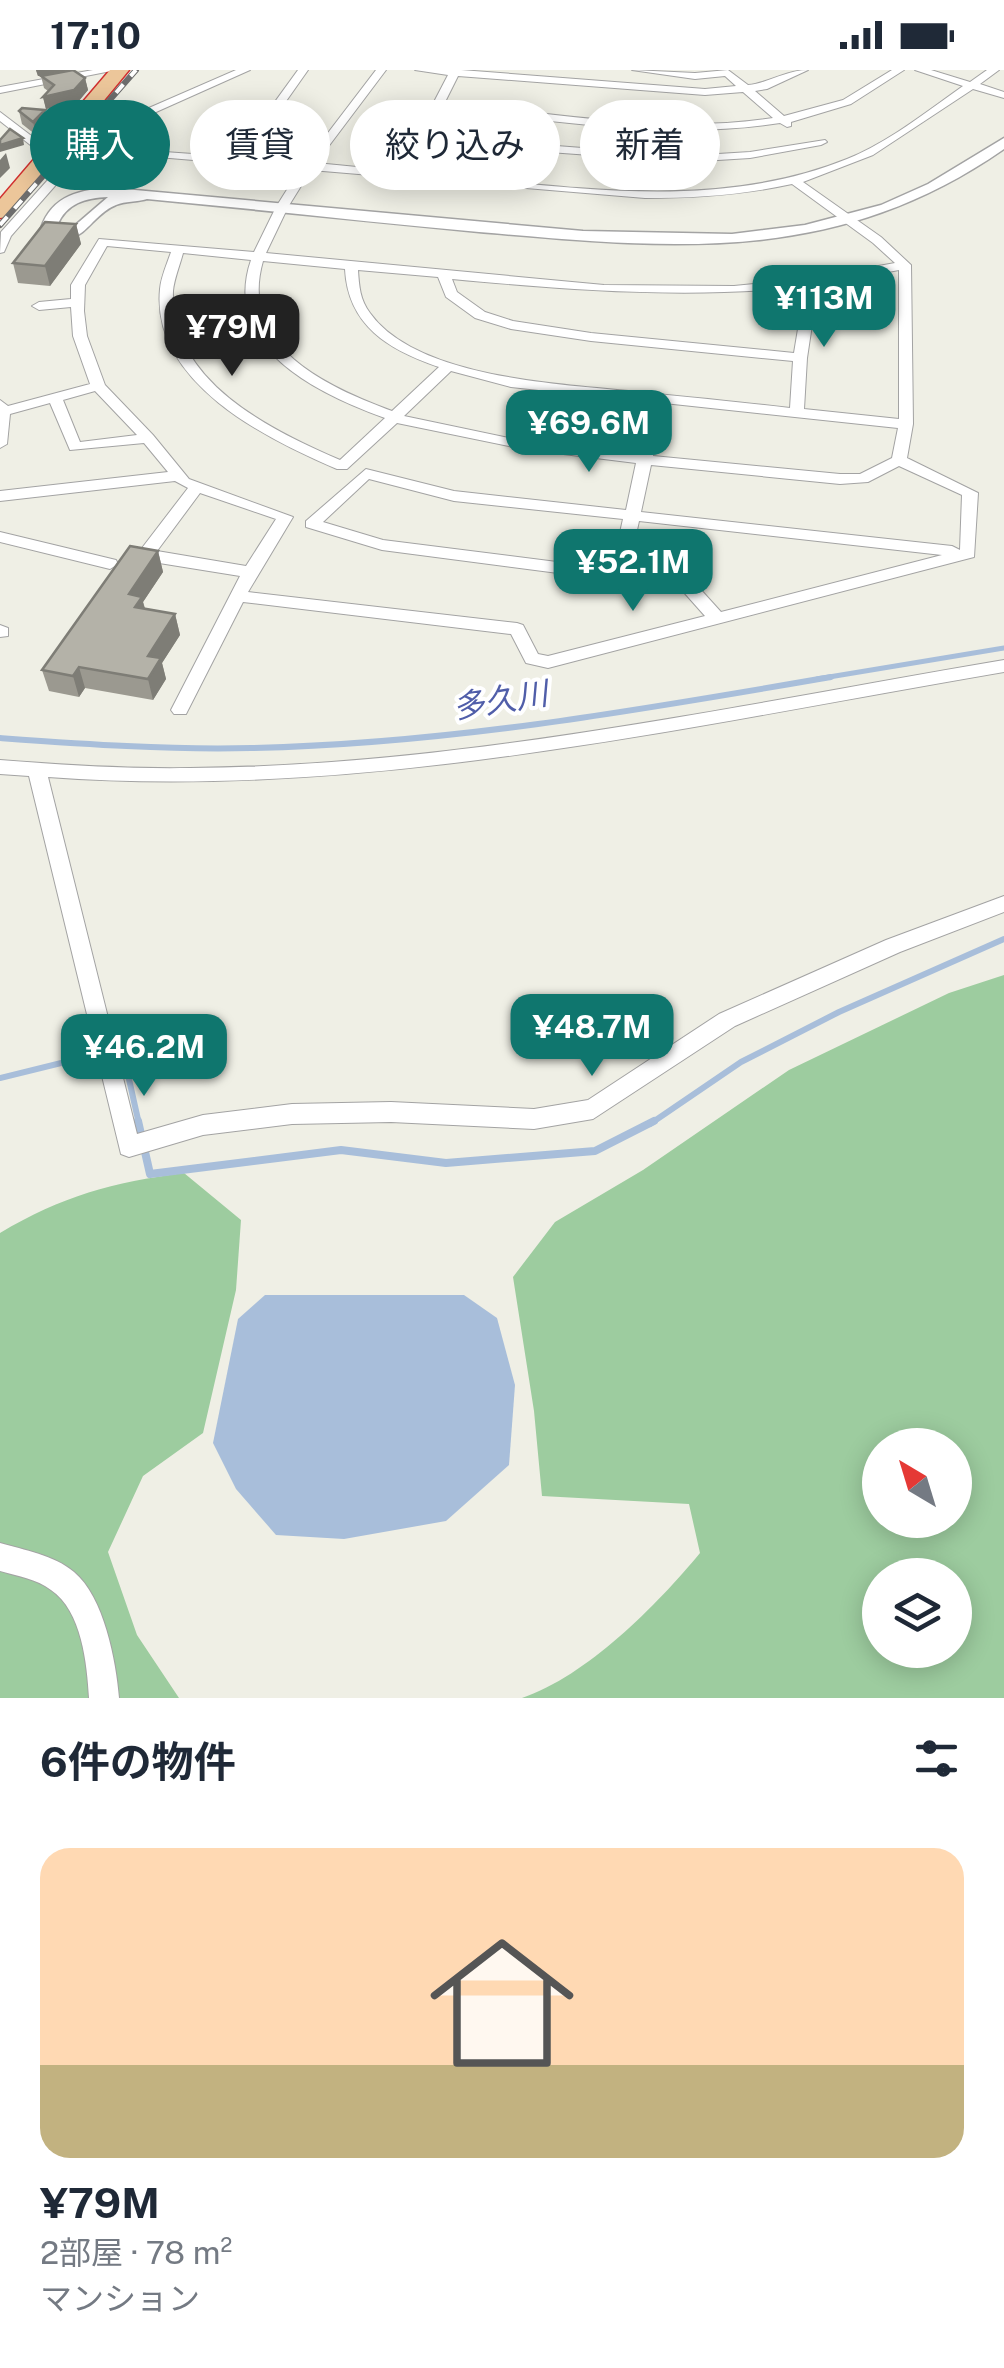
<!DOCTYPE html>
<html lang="ja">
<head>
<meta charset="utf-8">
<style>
  :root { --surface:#fff; --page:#f2f2f3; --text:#1f2937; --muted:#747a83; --line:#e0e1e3; --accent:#0f766e }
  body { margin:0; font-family:"Public Sans","Noto Sans JP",sans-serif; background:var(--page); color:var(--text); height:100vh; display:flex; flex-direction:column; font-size:38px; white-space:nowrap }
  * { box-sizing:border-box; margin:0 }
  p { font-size:32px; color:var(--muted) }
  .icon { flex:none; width:55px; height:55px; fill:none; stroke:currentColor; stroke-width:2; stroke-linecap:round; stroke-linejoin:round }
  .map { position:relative; height:1628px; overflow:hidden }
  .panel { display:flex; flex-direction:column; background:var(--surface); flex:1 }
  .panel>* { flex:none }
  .banner { position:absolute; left:30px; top:30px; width:945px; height:90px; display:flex; gap:20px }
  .needle { width:65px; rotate:322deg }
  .controls { position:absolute; left:862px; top:1358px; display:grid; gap:20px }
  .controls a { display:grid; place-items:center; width:110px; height:110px; border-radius:50%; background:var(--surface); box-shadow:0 5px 25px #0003; font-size:50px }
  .price { position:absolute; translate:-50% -85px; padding:0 22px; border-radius:20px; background:var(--accent); color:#fff; font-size:32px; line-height:65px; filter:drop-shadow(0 2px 5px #0008) }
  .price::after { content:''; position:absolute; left:50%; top:60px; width:30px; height:22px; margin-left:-15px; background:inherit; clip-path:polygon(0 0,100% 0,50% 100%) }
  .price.active { background:#222; color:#fff }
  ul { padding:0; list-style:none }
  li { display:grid; align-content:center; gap:20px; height:530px; padding:0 40px }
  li+li { border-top:2px solid var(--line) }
  li span { display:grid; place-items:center; height:310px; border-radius:30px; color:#555 }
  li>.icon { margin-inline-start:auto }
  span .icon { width:180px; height:180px; fill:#fffc; stroke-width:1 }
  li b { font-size:42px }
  h2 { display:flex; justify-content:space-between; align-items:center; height:120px; padding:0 40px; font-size:42px }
  .chip { padding:0 35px; border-radius:45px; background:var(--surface); box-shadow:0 5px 25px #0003; font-size:35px; line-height:90px }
  .chip.active { background:var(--accent); color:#fff }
  .status { display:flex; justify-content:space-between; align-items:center; height:70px; padding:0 50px; background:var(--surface); direction:ltr }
  .status svg { height:28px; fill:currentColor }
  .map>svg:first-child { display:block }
  .forest { fill:#9dcc9f; fill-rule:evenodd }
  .water { fill:#a8beda }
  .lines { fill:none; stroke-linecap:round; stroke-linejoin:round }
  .stream-far2 { stroke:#a8beda; stroke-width:5 }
  .stream-far1 { stroke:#a8beda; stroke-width:6 }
  .stream { stroke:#a8beda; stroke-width:8 }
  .minor-casing { stroke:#a3a3a3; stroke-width:2 }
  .tertiary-casing { stroke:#a3a3a3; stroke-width:3 }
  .trunk-casing { stroke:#d12f2f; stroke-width:3 }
  .minor { fill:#fff; fill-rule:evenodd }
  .tertiary { fill:#fff; fill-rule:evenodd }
  .trunk { fill:#ecc69a; fill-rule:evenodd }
  .rail-casing { stroke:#6d6d6d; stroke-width:6 }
  .rail { stroke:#fff; stroke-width:4; stroke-dasharray:11; stroke-linecap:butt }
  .wall { fill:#9b9990 }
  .shaded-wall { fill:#7e7d76 }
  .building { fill:#b4b2a8; stroke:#7e7d76; stroke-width:2.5 }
  .labels { text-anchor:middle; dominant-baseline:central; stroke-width:8; stroke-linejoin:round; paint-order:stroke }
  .water-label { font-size:32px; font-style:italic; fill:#505ea9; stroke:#fff }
</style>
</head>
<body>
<div class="status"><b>17:10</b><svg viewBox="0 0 49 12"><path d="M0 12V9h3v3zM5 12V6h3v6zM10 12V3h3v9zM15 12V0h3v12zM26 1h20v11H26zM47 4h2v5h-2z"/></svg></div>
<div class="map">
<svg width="1004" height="1628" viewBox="0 0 1004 1628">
  <rect width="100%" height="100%" fill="#efefe5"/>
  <path class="forest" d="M1004 905V1628H522C587 1606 657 1535 700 1483L689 1434 542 1426 534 1341 513 1207 555 1152 643 1100 789 1000 949 923ZM880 1375H955V1450H880ZM880 1505H955V1580H880Z
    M184 1103 241 1150 236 1220 203 1363 143 1406 108 1482 137 1565 179 1628H0V1163C62 1126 113 1112 184 1103Z"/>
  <path class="water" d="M265 1225H464L497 1248 515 1315 509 1395 446 1451 344 1469 276 1465 236 1419 213 1373 238 1249Z"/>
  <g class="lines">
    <path class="stream-far2" d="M817 609 1004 578"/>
    <path class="stream-far1" d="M0 668C84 674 167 680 251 678 446 674 640 640 831 607
      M0 1008 122 978 139 1054
      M650 1054 741 992 839 942 1004 869"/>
    <path class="stream" d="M138 1051 150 1104 341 1080 446 1093 595 1081 654 1051"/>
    <defs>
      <path id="minor" d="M93 0H116L0 23V17Z
        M236 0H250L127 55 90 76 11 166 4 182 0 183 1 162 82 72 119 51Z
        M298 0H308L246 88 305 93 376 0H386L316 93 398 101 448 5 415 0H461L705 19 736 16 725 6 695 9 632 0 695 3 728 0 748 15C769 13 786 0 808 0L767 19 755 21 784 46 843 30 892 0H904L851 34 791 52V56L787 57 780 53C669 71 552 50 442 39L428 66 686 86 750 82 825 70 827 72 821 75 750 88 686 92 424 73 410 102C554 114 708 145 847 89 889 72 926 42 963 16L915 0H931L970 12 987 0H999L980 14 1004 22V28L973 19 873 85 803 112 881 167 911 195 913 354 907 388 978 423 974 487 548 598 526 593 511 564 243 532 186 644H174L171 640 240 506 153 492 142 486V478L188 418 175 411 0 431V421L168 402 144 373 70 380 50 333 10 344 7 374 0 378V330L8 336 90 314 73 266 71 237 39 240 32 236 39 232 71 229V215L99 169 254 182 276 137 300 99 98 82 94 81V77L235 87ZM458 6 705 25 743 22 773 48C666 65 552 43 445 32ZM311 100 645 128C695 128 742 125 792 114L873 173 895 193 807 209 734 216 604 215 266 183 288 137ZM107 176 171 182C167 194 161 207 160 219 151 312 266 369 337 399H347L397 353 523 379 636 393 626 440 454 421 366 399 306 451V457L382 480 681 519 705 546 548 586 538 584 523 555 517 553 248 522 293 447 189 409 153 365 105 315 87 266 84 241 85 215ZM183 183 251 190C221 278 318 324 385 348L340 390C270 360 170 311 173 221 174 209 180 195 183 183ZM263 191 345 199C348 256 389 280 439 297L392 341C327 317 238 277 263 191ZM358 200 438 207 446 227 475 248 511 259 591 271 793 291 790 338C739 332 688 327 637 322 563 314 417 309 370 243 360 230 359 216 358 200ZM899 200V349L804 339 807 288 818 215ZM452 209C572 220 683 229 805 217L794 283 591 263 513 251 485 242 457 222ZM451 301 511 317 650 332 638 384 523 371 404 346ZM95 321 137 365 80 372 63 330ZM664 333 898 358 892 388 860 404H840L653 386ZM651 395 840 414 868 412 899 396 962 425 960 480 952 476 641 442ZM369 409 454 431 623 449 612 499 383 470 323 452ZM200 423 276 449 246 496 157 481ZM639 451 942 485 721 542 692 510 628 501Z
        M0 42 46 77 57 81V85L38 81 0 51Z
        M0 462 116 490 118 494 110 499 0 472Z
        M0 555 8 558V566L0 567Z
        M1004 590V602C692 655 365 731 48 707L137 1064 203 1045 292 1034 391 1032 534 1039 588 1030 719 944 886 870 1004 826V842L900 882 735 956 593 1049 534 1059 391 1052 292 1054 203 1065 129 1087 121 1084 29 706 0 704V690C63 695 126 699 190 698 460 696 738 635 1004 590Z
        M0 1473C24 1480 54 1485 74 1502 104 1527 116 1591 119 1628H89C87 1594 82 1541 51 1520 37 1509 17 1506 0 1501Z"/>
      <path id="tertiary" d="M1004 68V79C836 196 673 179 479 162 368 152 258 139 147 129 137 132 125 131 116 135 87 146 81 188 41 158 52 125 81 119 113 118L583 161 732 164 805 155 881 135 928 114ZM108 127 72 158 57 156C66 133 86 128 108 127Z"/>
      <path id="trunk" d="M110 0H129L8 147 0 148V129Z"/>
    </defs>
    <use href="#minor" class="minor-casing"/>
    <use href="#tertiary" class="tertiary-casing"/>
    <use href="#trunk" class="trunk-casing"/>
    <use href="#minor" class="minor"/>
    <use href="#tertiary" class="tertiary"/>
    <use href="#trunk" class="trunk"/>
    <defs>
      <path id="rail" d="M0 155 136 0"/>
    </defs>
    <use href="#rail" class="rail-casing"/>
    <use href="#rail" class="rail"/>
  </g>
  <path class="wall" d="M36 0 85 8 88 20 77 33 46 39 43 27 48 21 44 18 41 6 52 4 38 6Z
    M19 41 48 53 36 65 22 54Z
    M76 154 81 174 50 216 18 213 13 193Z
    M158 481 163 502 143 532 145 538 175 544 180 565 162 593 166 609 153 630 85 618 79 627 49 621 42 600Z"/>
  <path class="shaded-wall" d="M36 0H70L38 6Z
    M85 8 88 20 77 33 46 39 43 27Z
    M45 40 48 53 36 65 33 52Z
    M23 68 24 75 0 82V75Z
    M6 83 10 98 0 108V90Z
    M76 154 81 174 50 216 45 196Z
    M158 481 163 502 143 532 147 548 140 558 129 524Z
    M175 544 180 565 162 593 166 609 153 630 148 609V586Z
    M79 597 85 618 79 627 73 606Z"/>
  <path class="building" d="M73 0 85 8 74 20 43 27 54 15 41 6Z
    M22 38 45 40 33 52 19 41Z
    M10 59 23 68 0 75V70Z
    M45 152 76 154 45 196 13 193Z
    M130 476 158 481 129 524 142 527 135 537 175 544 148 586 161 588 148 609 79 597 73 606 42 600Z"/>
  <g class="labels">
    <g class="water-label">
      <text transform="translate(500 630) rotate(-9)">多久川</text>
    </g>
  </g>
</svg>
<div class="controls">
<a><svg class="needle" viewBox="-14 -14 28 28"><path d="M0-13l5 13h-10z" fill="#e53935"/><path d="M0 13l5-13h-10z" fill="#747a83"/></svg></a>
<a><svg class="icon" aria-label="layers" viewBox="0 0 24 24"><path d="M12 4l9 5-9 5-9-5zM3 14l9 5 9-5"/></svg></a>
</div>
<b class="price" style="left:824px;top:280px">¥113M</b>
<b class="price active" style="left:232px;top:309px">¥79M</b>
<b class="price" style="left:589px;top:405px">¥69.6M</b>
<b class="price" style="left:633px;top:544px">¥52.1M</b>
<b class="price" style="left:592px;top:1009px">¥48.7M</b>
<b class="price" style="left:144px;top:1029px">¥46.2M</b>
<div class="banner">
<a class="chip active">購入</a>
<a class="chip">賃貸</a>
<a class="chip">絞り込み</a>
<a class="chip">新着</a>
</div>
</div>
<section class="panel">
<h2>6件の物件<svg class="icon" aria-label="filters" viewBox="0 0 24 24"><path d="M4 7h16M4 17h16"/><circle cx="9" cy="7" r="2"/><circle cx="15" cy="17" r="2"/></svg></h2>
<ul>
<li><span style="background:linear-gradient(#ffd9b3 70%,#c2b280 0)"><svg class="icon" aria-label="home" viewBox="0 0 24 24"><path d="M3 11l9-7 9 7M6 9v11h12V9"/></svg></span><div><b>¥79M</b><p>2部屋 · 78 m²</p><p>マンション</p></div></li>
</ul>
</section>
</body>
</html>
